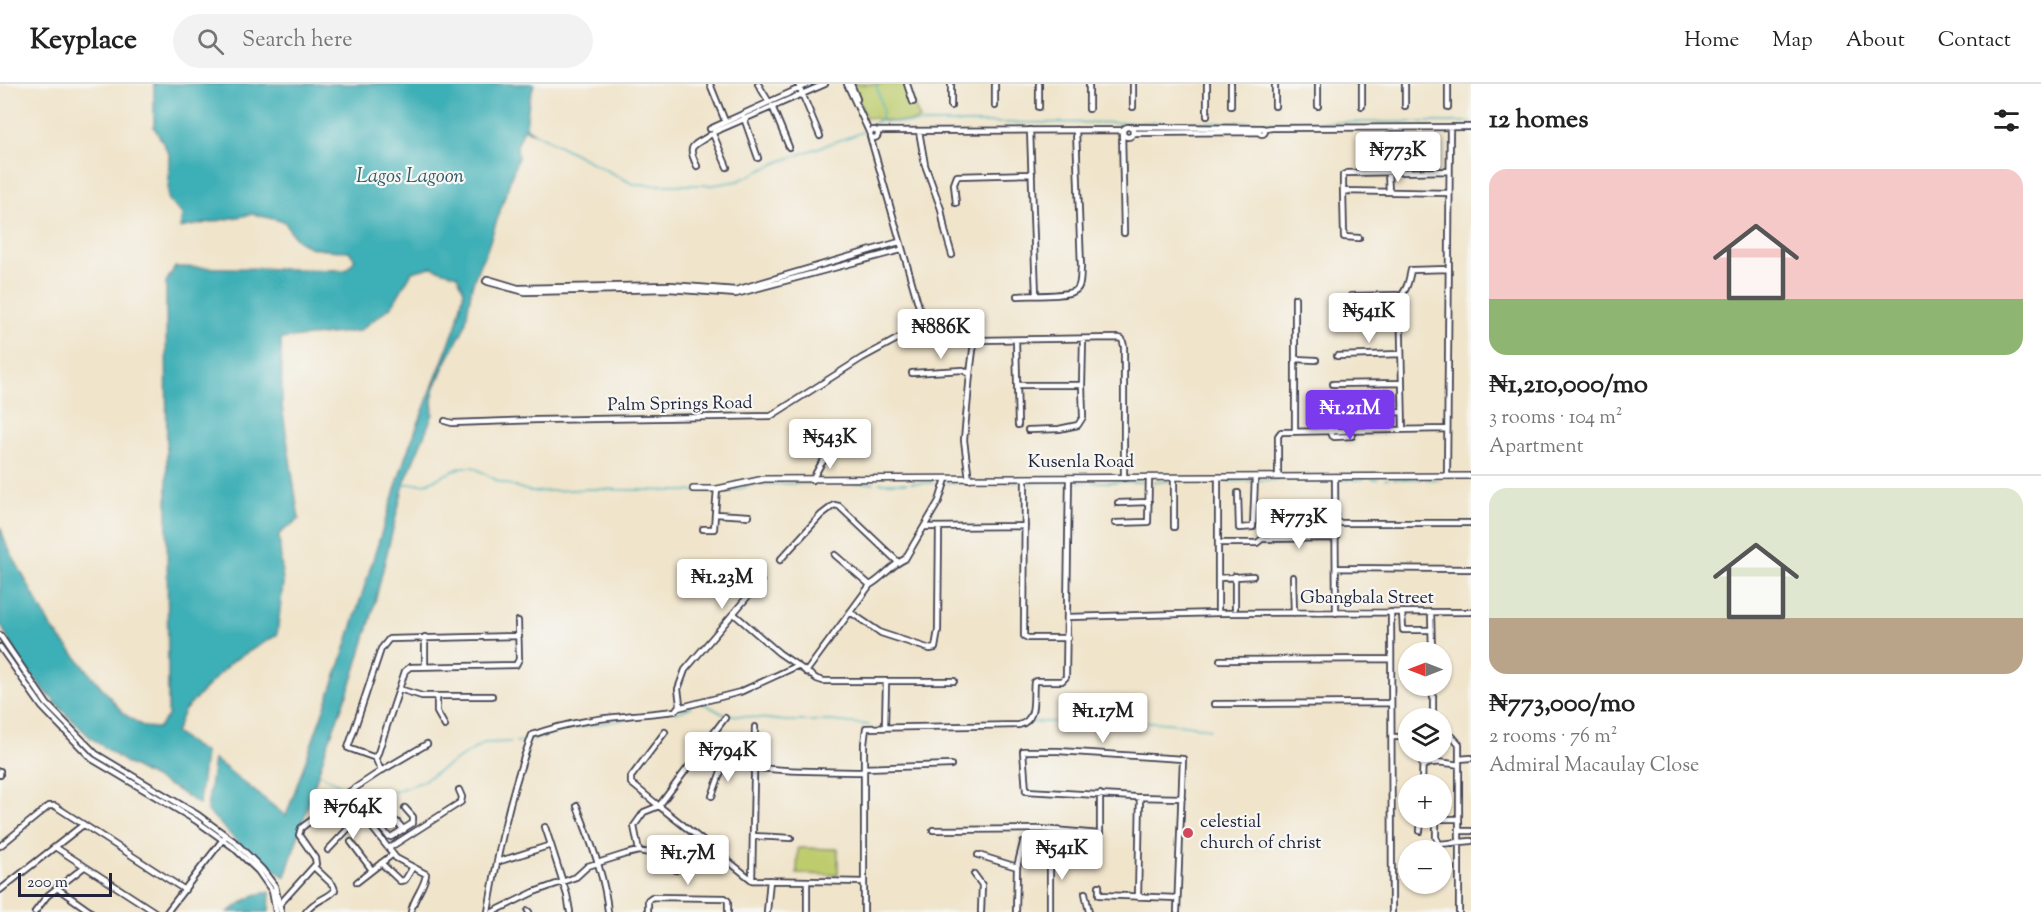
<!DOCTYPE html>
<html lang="en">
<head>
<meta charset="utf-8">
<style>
  :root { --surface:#fff; --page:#f2f2f2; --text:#222; --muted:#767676; --line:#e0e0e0; --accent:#7c3aed }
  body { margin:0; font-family:"Sorts Mill Goudy",serif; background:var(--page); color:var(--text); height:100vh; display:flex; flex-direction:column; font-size:22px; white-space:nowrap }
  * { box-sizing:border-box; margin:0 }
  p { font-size:20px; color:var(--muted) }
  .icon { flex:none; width:33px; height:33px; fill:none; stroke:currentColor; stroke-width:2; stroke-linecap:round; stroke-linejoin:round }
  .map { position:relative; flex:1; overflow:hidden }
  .drawer { display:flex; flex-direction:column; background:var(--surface); width:570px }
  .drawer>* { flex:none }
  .needle { width:39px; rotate:270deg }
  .controls { position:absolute; left:1398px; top:558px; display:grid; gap:12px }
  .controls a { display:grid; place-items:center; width:54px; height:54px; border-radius:50%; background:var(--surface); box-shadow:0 2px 4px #0004; font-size:30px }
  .scale { position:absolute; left:18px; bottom:15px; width:94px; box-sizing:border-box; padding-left:6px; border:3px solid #22223b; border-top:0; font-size:16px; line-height:21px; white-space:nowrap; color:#22223b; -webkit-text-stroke:4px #f6f6f2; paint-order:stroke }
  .price { position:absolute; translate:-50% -51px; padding:0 14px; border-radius:6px; background:#fff; color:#222; font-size:20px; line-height:39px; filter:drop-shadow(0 2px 3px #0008) }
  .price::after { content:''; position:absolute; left:50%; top:36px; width:18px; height:14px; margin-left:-9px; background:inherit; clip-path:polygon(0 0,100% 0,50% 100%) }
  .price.current { background:var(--accent); color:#fff }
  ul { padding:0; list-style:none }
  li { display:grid; align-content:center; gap:12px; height:318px; padding:0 18px }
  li+li { border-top:2px solid var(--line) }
  li span { display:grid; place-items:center; height:186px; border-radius:18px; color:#555 }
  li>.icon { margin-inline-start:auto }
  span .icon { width:108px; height:108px; fill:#fffc; stroke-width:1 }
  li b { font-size:26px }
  h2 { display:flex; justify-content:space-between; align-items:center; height:72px; padding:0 18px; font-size:26px }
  header { display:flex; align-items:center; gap:36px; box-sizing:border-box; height:84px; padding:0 30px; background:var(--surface); border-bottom:2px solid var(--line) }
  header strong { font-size:28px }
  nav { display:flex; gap:33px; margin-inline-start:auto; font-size:21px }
  .search { width:420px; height:54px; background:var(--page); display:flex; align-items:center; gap:15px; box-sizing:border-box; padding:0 21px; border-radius:33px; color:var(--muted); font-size:22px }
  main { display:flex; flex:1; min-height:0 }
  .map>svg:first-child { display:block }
  .green { fill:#becc6e; stroke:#707754; stroke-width:1.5 }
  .water { fill:#3eafb6; stroke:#306878; stroke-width:1.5 }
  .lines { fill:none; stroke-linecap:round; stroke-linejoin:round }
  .stream { stroke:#3eafb6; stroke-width:1.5 }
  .minor-casing { stroke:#413f50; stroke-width:8 }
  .major-casing { stroke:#413f50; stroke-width:8 }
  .minor { stroke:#fff; stroke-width:4.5 }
  .major { stroke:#fff; stroke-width:5 }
  .poi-dot { fill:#d1495b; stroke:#f6f6f2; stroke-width:2 }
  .labels { text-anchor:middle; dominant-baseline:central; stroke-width:4.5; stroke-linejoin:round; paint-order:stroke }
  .street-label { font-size:18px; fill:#22223b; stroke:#f6f6f2 }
  .poi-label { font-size:18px; fill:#22223b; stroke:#f6f6f2; text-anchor:start }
  .water-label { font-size:20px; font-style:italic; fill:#2d5a6c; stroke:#f6f6f2 }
</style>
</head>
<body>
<header>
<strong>Keyplace</strong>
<div class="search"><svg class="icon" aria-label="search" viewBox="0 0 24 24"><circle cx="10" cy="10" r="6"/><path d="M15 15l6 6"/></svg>Search here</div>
<nav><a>Home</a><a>Map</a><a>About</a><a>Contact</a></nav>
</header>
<main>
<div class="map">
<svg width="1471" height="828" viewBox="0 0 1471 828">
  <rect width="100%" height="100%" fill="#f6f6f2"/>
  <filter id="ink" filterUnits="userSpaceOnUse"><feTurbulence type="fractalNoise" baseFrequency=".0167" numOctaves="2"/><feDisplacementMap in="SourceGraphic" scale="12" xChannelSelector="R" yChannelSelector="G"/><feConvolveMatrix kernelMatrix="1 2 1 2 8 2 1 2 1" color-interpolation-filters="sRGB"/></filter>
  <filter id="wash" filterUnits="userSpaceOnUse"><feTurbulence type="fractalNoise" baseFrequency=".008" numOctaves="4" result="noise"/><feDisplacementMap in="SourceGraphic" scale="24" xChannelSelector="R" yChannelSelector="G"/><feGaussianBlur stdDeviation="1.35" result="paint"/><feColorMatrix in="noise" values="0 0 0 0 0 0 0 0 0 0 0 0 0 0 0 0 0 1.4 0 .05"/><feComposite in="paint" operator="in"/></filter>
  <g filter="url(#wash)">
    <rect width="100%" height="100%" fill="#f0e4ca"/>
    <path class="green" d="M852 0H905L920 35C910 42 878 35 865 33Z
      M798 764 838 765V791L797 790Z"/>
    <path class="water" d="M154 0H534L529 17 526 43 535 49 524 45 517 62 518 73 487 166 479 182 472 202 465 242 444 282 435 303 432 316 433 330 404 400 371 534 352 597 327 662 285 793 243 764 207 726 214 675 286 732 340 580 406 371 456 242 464 207 457 191 431 183 412 188 392 222 359 247 281 255 282 322 299 435 279 450 283 501 277 551 231 578 184 627 175 649 205 669 199 720 179 707 128 680 91 654 63 627 19 577 0 539V442L6 460 51 543 124 630 144 643 158 644 168 632 166 198 175 183 346 186 355 176 349 167C319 166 299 168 285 138L253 130 180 144 182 130 168 116 169 70 154 43Z
      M270 808 269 828H228L254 811Z"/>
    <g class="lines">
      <path class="stream" d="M876 0 883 26 880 36
        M870 42 880 36 885 38 922 39 1471 38
        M535 49 633 100 655 101H713L738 97 781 77 863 48
        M1372 395H1378
        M1385 395H1389
        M1394 395H1422
        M1426 395 1440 396
        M1258 396H1293
        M1298 396H1333
        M1339 396H1349
        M1353 396 1364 395
        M1185 397H1215
        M1221 397H1253
        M1028 398H1066
        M1072 398H1087
        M1093 398H1148
        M1153 398 1170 397
        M843 399H874
        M879 399H907
        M911 399H933
        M937 399H942
        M947 399 1022 398
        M404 400H425L462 383H473L498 397 532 408 589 405 727 408 756 400 838 399
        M703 619 723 630 786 637H832L869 641
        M676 629 691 623
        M1029 638C1087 638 1154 633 1210 645
        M532 656 564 646 638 633
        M516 658 527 656
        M318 689 349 706
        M354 707 387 710 421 698 484 659 511 658"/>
    </g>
  </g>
  <g filter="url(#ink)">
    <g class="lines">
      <defs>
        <path id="minor" d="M710 0 725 37
          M758 0 769 18
          M798 0 820 52
          M847 0 870 50
          M851 0 857 15
          M907 0 913 18
          M1089 0V25
          M1133 0V23
          M1207 0V32
          M1362 0V22
          M1405 0V22
          M1448 0V23
          M772 22 789 63
          M951 22V0
          M995 22V0
          M1231 22V0
          M1275 22V0
          M1318 22V0
          M1039 23V0
          M744 34 758 74
          M1123 48a5 5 0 1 1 10 0a5 5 0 1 1-10 0Z
          M1131 43 1261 44
          M1259 47a3 3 0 1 1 6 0a3 3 0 1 1-6 0Z
          M710 45 809 0
          M1265 45 1272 44 1471 43
          M1030 46 1036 211
          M1122 46 1124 149
          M870 50a4 4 0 1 1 8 0a4 4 0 1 1-8 0Z
          M875 47 1123 46
          M919 47 925 81 941 125 945 147 952 171
          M714 48 825 0
          M1133 49 1259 48
          M713 50 727 83
          M697 82C686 60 693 63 710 51
          M1388 88 1389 108
          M1343 107V91L1347 89 1449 87
          M956 119 954 100 957 92 1032 90
          M1359 154 1344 153 1343 107 1449 109
          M488 198 486 197 488 195 518 204 670 201 736 206 899 158
          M488 198 525 208 669 205 736 210 901 166
          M1017 212C1030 211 1067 213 1076 206 1082 202 1080 189 1081 183L1076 46
          M1351 212 1397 211 1400 213
          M1295 214V346
          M1334 242 1400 240
          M1016 256 1018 341
          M1337 272 1401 270
          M1295 275 1316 276
          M912 289 963 286 970 290 964 356 969 395
          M970 290 973 266 975 258 980 256 1119 254 1122 255 1124 262V394
          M1333 300 1402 299
          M1017 301H1082L1083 255
          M1334 330 1402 328
          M445 337 452 339 537 336 771 332 862 274 910 248 920 240 921 230 870 52
          M1028 346 1059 345 1078 341 1083 333 1082 301
          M1330 346 1331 351 1334 353 1352 352
          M1403 346 1400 213C1407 206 1409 196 1411 186L1449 185
          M1447 392 1450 43
          M1278 393V352L1281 348 1447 345
          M1335 393 1336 529
          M1218 394V529L1471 528
          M1025 395 1024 552 1028 554H1068
          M812 396 821 380 833 365
          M717 405 715 430 749 432
          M1238 409 1239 444 1253 443 1255 393
          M1118 419 1149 418
          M1115 439 1148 438 1149 394
          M1336 439H1471
          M925 443 1025 442
          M1174 443V394
          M703 445H714L715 430
          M1218 459H1257L1262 455 1336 454
          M835 471 870 501
          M780 476 821 431 834 421 839 422 898 478
          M1336 484 1471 485
          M1235 492V524
          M1293 493 1294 529
          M1218 494 1253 492
          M850 528 881 549 930 565 935 564 938 546 939 443
          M1391 528 1392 828
          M1402 528 1403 546H1431
          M1431 528 1432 568
          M734 530 779 569 817 595 823 597H954
          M1068 533 1218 529
          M518 537 519 575 516 581 410 583 405 587 377 672 373 673 348 664 381 565 389 555 519 552
          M0 551 47 620 96 670 198 731 235 758 262 785 275 802 281 828
          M425 553V582
          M0 563 42 623 92 675 195 736 233 763 258 787 272 807 276 828
          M1220 576 1391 575
          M806 588 870 501C883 494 891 481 905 475L939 417 946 395
          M1433 602V634
          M399 605 422 612H492
          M437 612V628L445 642
          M1214 620 1391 619
          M678 624 740 608 797 582
          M725 634 659 722 752 796
          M885 643 886 598
          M1442 652 1453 653 1459 660V828
          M1392 653H1408
          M699 671C753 689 808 687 864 688
          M375 673 381 687 346 710 396 774 426 790C425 803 413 814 411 828
          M1459 675 1471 674
          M1423 682C1433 676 1448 679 1459 681
          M864 684 951 681
          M0 687V691
          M381 687 427 660
          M1422 700 1423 668
          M712 712 724 679
          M577 722C590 757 605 791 608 828
          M1420 735H1459
          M1436 735V753L1439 760 1471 757
          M397 738 404 746
          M380 742 388 752 391 753 413 739V733L405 724
          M545 743 551 761
          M933 746 1041 745 1100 750V710
          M1420 747 1421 734
          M1459 747H1471
          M753 752 791 754
          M351 758 372 786
          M0 762 49 722H55L185 806
          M55 763 155 828
          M389 764 461 718 462 713 459 706
          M328 766 362 730
          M639 767 634 742 644 728 659 722 631 699V693L665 648
          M978 771 1017 783
          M497 778 551 761 567 811 570 828
          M381 779 400 797 405 796 413 783
          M974 790 982 801 981 828
          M752 796 755 643
          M752 796 864 798
          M357 798 393 770
          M1099 802V811L1177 814
          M57 804 91 828
          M0 806 83 741
          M1085 809 1089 828
          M1138 813 1140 713
          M280 820 316 780 315 774 299 751 301 744 346 710
          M528 827 529 828
          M35 828 47 812 84 783
          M167 828 224 754
          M306 828C317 814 327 816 335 806L333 801 314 783
          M488 828C498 768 510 708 532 651 581 633 624 633 675 627L680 620 678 605 685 586 761 497
          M493 828 534 808 576 793 588 782 626 770 639 767 655 770 676 786
          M648 828V816L652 813 725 814 728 817V828
          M767 828 770 796
          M807 828V798
          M864 828V660L866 644 1019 641C1038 636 1032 614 1034 598L1036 597H1062L1066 593 1069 394
          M1016 828 1017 783 1023 759
          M1050 828V766
          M1177 828 1183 675 1058 667H1023L1026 707 1135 713 1182 714"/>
        <path id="major" d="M693 405H717L764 395 1471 392"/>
      </defs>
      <use href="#minor" class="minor-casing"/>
      <use href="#major" class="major-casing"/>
      <use href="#minor" class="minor"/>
      <use href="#major" class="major"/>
    </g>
  </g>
  <circle class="poi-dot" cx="1188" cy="749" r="6"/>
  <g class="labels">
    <g class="street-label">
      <text transform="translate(680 321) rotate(-1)">Palm Springs Road</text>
      <text x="1081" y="379">Kusenla Road</text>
      <text x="1367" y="515">Gbangbala Street</text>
    </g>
    <g class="poi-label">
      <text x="1200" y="739">celestial<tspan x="1200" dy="21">church of christ</tspan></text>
    </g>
    <g class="water-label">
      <text x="410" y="93">Lagos Lagoon</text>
    </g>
  </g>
</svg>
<div class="controls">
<a><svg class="needle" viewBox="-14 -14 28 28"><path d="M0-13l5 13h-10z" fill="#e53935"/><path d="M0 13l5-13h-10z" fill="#767676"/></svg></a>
<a><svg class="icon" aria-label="layers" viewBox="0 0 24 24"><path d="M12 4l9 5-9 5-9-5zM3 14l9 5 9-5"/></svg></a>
<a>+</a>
<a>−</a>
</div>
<div class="scale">200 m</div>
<b class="price" style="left:1398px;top:99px">₦773K</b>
<b class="price" style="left:1369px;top:260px">₦541K</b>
<b class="price" style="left:941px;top:276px">₦886K</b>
<b class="price current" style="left:1350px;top:357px">₦1.21M</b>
<b class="price" style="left:830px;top:386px">₦543K</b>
<b class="price" style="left:1299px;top:466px">₦773K</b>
<b class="price" style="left:722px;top:526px">₦1.23M</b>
<b class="price" style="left:1103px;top:660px">₦1.17M</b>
<b class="price" style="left:728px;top:699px">₦794K</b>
<b class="price" style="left:353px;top:756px">₦764K</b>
<b class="price" style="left:1062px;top:797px">₦541K</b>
<b class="price" style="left:688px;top:802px">₦1.7M</b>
</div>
<section class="drawer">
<h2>12 homes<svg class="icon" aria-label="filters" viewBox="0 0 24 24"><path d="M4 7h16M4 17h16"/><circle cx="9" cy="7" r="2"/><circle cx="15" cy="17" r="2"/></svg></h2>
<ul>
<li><span style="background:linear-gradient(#f6c9c9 70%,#8fb573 0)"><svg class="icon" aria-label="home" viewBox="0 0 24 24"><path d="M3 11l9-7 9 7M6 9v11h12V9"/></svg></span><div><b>₦1,210,000/mo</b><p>3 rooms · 104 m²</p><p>Apartment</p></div></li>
<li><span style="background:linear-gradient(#dfe7d0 70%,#b9a48a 0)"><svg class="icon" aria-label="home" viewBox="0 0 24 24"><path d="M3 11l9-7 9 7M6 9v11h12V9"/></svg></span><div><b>₦773,000/mo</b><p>2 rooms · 76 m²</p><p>Admiral Macaulay Close</p></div></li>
</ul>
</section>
</main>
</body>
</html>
